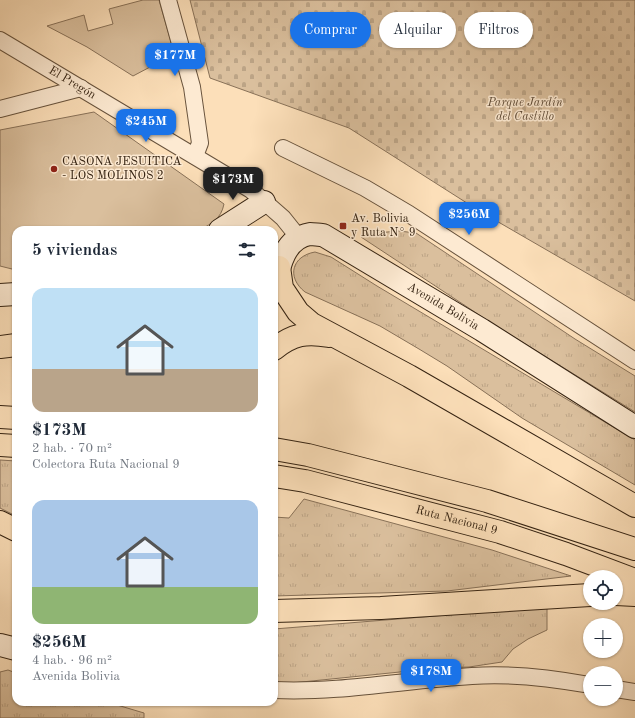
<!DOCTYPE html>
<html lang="es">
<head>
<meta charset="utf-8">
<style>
  :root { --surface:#fff; --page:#f6f6f7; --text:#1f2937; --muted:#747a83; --accent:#1a73e8 }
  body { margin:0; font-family:"Old Standard TT",serif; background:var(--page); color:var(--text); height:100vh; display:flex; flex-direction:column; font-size:15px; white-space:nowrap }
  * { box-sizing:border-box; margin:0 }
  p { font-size:13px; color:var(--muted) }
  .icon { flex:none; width:22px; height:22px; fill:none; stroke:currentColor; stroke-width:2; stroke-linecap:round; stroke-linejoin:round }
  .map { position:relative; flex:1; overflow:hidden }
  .panel { position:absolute; left:12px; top:226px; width:266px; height:480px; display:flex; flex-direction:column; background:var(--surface); border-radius:12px; box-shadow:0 1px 3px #0004 }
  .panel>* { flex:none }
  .hud { position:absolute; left:290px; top:12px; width:285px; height:36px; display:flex; gap:8px }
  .controls { position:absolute; left:583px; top:570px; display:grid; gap:8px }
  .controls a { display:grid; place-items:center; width:40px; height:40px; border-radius:50%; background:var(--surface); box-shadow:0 1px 3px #0004; font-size:20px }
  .price { position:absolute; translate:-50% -34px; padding:0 9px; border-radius:8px; background:var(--accent); color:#fff; font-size:13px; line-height:26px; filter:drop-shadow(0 1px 2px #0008) }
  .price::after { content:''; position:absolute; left:50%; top:24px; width:12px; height:9px; margin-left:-6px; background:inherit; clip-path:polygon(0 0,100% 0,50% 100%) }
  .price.on { background:#222; color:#fff }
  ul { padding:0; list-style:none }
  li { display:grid; align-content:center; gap:8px; height:212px; padding:0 20px }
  li span { display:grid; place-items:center; height:124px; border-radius:12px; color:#555 }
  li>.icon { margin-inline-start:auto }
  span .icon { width:72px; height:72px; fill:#fffc; stroke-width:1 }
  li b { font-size:17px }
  h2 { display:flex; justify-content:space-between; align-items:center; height:48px; padding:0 20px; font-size:17px }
  .pill { padding:0 14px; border-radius:18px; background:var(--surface); box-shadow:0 1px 3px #0004; font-size:14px; line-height:36px }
  .pill.on { background:var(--accent); color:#fff }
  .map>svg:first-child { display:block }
  .grass { fill:url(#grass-tufts); stroke:#887158 }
  .cemetery { fill:url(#cemetery-stones); stroke:#887158 }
  .garden { fill:#dabf9d; stroke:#887158 }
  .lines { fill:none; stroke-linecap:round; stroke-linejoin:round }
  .street-casing { stroke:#67523c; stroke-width:18 }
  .secondary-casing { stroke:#352312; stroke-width:24 }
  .highway-casing { stroke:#352312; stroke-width:24 }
  .street { stroke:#fdead2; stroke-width:16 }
  .secondary { stroke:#fdead2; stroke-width:22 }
  .highway { stroke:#fcdfb9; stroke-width:22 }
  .poi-dot { fill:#8f2418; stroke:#fdead2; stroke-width:1.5 }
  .labels { text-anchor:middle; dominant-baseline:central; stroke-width:3; stroke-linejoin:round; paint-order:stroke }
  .street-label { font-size:12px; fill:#352312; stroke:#fdead2 }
  .park-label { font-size:12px; font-style:italic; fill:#5e4a35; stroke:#fdead2 }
  .poi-label { font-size:12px; fill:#352312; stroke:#fdead2; text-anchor:start }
</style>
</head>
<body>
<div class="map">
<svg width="635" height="718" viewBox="0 0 635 718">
  <defs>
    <pattern id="grass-tufts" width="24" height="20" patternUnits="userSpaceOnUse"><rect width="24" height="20" fill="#dabf9d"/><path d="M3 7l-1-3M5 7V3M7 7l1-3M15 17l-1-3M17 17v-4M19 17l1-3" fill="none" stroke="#bca486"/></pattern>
    <pattern id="cemetery-stones" width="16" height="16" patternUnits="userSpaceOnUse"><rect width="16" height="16" fill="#dabf9d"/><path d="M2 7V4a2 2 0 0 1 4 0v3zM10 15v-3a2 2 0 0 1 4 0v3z" fill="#bca486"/></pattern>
  </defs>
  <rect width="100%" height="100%" fill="#fcdfb9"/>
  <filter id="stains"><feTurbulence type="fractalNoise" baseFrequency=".005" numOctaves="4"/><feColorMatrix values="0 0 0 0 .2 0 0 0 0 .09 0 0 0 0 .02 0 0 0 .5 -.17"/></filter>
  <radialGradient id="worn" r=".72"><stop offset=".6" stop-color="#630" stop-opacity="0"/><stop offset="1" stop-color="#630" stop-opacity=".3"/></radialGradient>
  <path class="grass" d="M399 231 416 233 575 339 635 376V412L493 324 361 237 376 233Z
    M315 252 331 257 377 286 635 440V485L522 418 447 366 419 349 380 326 305 292C286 277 292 256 315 252Z
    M0 460 16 461V516L0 508Z
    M304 499 492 550 571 576 447 591 274 596V517L289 518Z
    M547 607V630L528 639 513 649 502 662 469 667 439 668 292 683 274 682V629Z
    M8 670 16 673V702H107L144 713V718H0V672Z"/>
  <path class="cemetery" d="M190 0H635V301L481 212 349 128 210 78Z"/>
  <path class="garden" d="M143 0H159L173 49 169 57 133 76 87 47 47 26 84 15 88 31 113 24 109 9Z
    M94 112 224 204C221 219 212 223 200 230H16V270L0 266V130Z"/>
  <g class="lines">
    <defs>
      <g id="street">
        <path d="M168 0 192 87 200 143 195 156"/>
        <path id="s1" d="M0 40 251 190 283 218 299 238"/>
        <path d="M0 109 81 88"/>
        <path d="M283 148 365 188 409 214 635 361"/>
        <path d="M616 689 635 692"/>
        <path d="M274 690C340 693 405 680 472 676 511 673 551 678 590 685"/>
      </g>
      <g id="secondary">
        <path d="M220 230 264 202"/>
        <path id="s2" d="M275 286C279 265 285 238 310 234 314 234 319 235 323 235L482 330 635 427"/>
        <path d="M0 295 16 294"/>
        <path d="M0 645 16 649"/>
      </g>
      <g id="highway">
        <path d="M279 267 282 288 298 312 312 324 409 376 635 506"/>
        <path d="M0 347 16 345"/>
        <path d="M274 349C293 334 306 332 329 336"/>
        <path d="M0 417 16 418"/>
        <path d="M0 445 16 446"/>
        <path d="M274 449 308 455 487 501 635 549"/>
        <path id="s3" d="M274 476 305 481 500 532 566 554 635 580"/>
        <path d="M0 522 16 530"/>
        <path d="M616 594 635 595"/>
        <path d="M274 611 381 608 590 595"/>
      </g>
    </defs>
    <use href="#street" class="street-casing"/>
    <use href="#secondary" class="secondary-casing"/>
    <use href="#highway" class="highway-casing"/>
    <use href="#street" class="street"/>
    <use href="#secondary" class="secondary"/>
    <use href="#highway" class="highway"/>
  </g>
  <g class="poi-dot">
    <circle cx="54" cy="169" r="4"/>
    <rect x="339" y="222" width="8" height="8" rx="2"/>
  </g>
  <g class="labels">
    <g class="street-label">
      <text stroke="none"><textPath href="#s1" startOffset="84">El Pregón</textPath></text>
      <text stroke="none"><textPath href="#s2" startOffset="220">Avenida Bolivia</textPath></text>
      <text stroke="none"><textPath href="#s3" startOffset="188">Ruta Nacional 9</textPath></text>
    </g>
    <g class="park-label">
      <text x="525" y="103">Parque Jardín<tspan x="525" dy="14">del Castillo</tspan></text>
    </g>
    <g class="poi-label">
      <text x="62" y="162">CASONA JESUITICA<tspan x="62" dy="14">- LOS MOLINOS 2</tspan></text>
      <text x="351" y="219">Av. Bolivia<tspan x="351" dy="14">y Ruta N° 9</tspan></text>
    </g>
  </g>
  <rect width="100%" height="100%" filter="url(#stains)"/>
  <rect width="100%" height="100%" fill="url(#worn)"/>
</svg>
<div class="controls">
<a><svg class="icon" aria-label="locate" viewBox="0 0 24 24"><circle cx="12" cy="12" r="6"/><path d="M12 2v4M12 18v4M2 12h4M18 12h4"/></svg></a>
<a>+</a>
<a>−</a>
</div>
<b class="price" style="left:175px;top:77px">$177M</b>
<b class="price" style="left:146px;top:143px">$245M</b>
<b class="price on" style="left:233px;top:201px">$173M</b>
<b class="price" style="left:469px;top:236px">$256M</b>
<b class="price" style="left:431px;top:693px">$178M</b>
<div class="hud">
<a class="pill on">Comprar</a>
<a class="pill">Alquilar</a>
<a class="pill">Filtros</a>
</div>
<section class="panel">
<h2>5 viviendas<svg class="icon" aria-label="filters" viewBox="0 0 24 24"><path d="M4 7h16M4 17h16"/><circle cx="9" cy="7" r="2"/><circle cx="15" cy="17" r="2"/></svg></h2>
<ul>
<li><span style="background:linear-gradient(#bfe0f5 65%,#b9a48a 0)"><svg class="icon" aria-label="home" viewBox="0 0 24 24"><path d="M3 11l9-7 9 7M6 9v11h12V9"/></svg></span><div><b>$173M</b><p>2 hab. · 70 m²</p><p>Colectora Ruta Nacional 9</p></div></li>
<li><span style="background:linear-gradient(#a9c7e8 70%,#8fb573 0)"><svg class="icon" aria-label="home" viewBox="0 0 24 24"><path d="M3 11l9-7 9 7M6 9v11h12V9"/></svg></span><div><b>$256M</b><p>4 hab. · 96 m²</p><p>Avenida Bolivia</p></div></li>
</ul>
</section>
</div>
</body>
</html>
